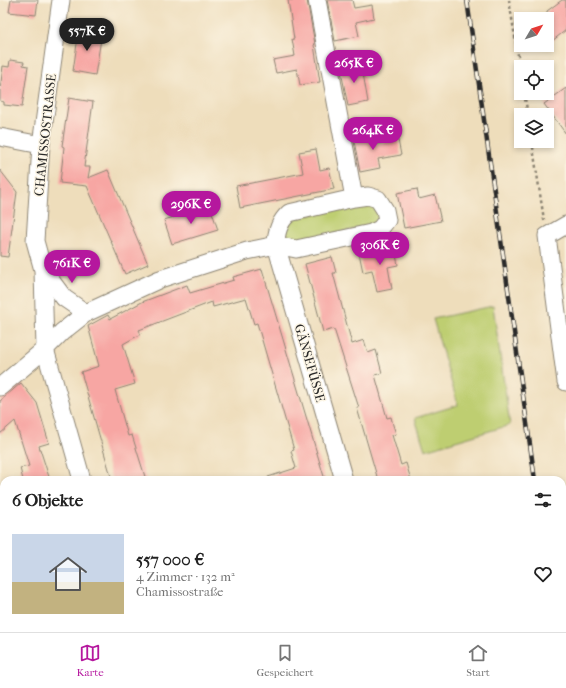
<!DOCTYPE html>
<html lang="de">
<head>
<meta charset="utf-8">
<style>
  :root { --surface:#fff; --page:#f6f6f6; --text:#222; --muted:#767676; --line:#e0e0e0; --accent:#b5179e }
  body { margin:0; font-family:"IM FELL French Canon",serif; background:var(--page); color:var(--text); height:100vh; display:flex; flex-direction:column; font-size:15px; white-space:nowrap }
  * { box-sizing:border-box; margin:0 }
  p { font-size:13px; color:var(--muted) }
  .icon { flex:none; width:22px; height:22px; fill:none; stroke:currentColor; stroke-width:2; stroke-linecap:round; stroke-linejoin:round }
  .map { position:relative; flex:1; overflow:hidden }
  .drawer { position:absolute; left:0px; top:476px; width:566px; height:156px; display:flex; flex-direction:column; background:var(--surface); border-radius:12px 12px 0 0; box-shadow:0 2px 6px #0003 }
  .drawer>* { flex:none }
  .needle { width:26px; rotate:51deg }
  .buttons { position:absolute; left:514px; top:12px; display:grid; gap:8px }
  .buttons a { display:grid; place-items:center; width:40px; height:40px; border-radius:0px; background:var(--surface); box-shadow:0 2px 6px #0003; font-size:20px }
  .price { position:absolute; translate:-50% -34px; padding:0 9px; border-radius:14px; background:var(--accent); color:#fff; font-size:13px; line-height:26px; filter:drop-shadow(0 1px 2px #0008) }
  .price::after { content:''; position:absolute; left:50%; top:24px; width:12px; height:9px; margin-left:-6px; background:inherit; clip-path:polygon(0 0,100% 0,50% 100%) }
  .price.on { background:#222; color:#fff }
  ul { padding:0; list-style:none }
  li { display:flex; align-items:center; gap:12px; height:100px; padding:0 12px }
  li+li { border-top:1px solid var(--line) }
  li span { display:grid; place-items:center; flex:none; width:112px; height:80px; border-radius:0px; color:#555 }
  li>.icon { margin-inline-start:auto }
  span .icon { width:48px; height:48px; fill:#fffc; stroke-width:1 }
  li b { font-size:17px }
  h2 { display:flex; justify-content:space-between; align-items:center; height:48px; padding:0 12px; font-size:17px }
  .menu { display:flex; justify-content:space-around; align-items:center; height:56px; border-top:1px solid var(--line); background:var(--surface); font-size:11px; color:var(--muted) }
  .menu a { display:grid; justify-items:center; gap:2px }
  .menu .on { color:var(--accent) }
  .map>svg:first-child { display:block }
  .green { fill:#bece71; stroke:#747c4e }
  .building { fill:#f7a6a3 }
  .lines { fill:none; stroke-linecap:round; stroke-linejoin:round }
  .street-casing { stroke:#8c8473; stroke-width:19 }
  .secondary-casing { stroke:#8c8473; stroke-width:24 }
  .path { stroke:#8c8473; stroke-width:2.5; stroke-dasharray:3 3; stroke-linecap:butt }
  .street { stroke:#fff; stroke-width:17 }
  .secondary { stroke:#fff; stroke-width:22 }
  .rail-casing { stroke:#2b2b2b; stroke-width:4.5 }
  .rail { stroke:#fcf5e5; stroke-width:3; stroke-dasharray:9; stroke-linecap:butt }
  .labels { text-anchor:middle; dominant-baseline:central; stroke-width:3; stroke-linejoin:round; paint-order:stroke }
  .street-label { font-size:13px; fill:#2b2b2b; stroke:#fcf5e5 }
</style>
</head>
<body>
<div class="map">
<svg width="566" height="632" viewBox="0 0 566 632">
  <rect width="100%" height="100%" fill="#fcf5e5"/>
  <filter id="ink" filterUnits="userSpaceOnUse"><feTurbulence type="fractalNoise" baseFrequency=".025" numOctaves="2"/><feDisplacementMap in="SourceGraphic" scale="8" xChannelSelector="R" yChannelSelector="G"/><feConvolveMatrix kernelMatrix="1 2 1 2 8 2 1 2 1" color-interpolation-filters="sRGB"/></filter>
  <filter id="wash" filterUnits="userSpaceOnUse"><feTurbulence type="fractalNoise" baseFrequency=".012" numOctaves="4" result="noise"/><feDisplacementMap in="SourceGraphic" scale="16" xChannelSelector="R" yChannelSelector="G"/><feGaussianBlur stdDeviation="0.9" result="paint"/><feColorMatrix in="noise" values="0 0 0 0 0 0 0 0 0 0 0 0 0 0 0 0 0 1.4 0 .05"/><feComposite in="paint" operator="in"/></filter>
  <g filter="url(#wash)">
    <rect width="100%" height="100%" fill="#edb"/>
    <path class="green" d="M371 202 379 214 377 221 371 226 296 242 290 239 286 233 289 219Z
      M493 306 510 425 425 450 415 418 458 405 433 319Z"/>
    <g id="blocks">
      <path class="building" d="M11 0H38L36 15 9 12Z
        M288 0H307L315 44 314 45 320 82 300 85 297 69 276 73 273 60 295 56 292 39H294Z
        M327 0H352L354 8 372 5 374 18 356 22 359 36 335 41Z
        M562 0H566V30L547 45V11Z
        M79 30 102 33 95 75 73 71Z
        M10 60 24 62 23 65 28 66 22 107 4 105V102L0 101V90L3 66 9 67Z
        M361 62 368 102 348 106 340 66Z
        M566 88V134L544 104Z
        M69 98 93 102 84 167H90L88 178 108 170 148 264 125 274 87 186 60 183 64 147 62 146Z
        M373 133 375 144 398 140 401 155 378 159 380 168 360 172 353 136Z
        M316 149 320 170 329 168 334 189 240 208 236 186 303 173 299 152Z
        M0 170 17 192 8 257 0 256Z
        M417 189 419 199 435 195 441 221 404 228 397 193Z
        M210 206 218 230 172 244 164 220Z
        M394 245 398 265 388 267 392 289 377 292 372 270 363 272 359 253Z
        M332 257 336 273H333L352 344 364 340 368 353 376 350 382 373 375 375 387 418 391 417 393 425 396 434 392 435 401 465 406 463 411 480H378L357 408H359L334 329 323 332 305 264Z
        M262 269 325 480H268V477L296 468 291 451 294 450 257 323 254 324 246 298 213 307 212 302 139 330 141 334 123 344 135 384 115 390 128 436 132 435 146 480H112L81 372 99 366 88 326 108 315 110 319 142 302 187 285 190 293 234 280 233 277Z
        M21 383 37 403 49 443 39 446 50 480H23L20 468 29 466 15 421 0 434V401Z"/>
    </g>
  </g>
  <g filter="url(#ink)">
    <use href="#blocks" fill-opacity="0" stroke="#8c8473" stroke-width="1"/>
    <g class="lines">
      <defs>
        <path id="street" d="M61 0 41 145 35 241 43 270 45 349 82 480
          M317 0 354 198
          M0 137 41 145
          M566 225 547 236 566 382
          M43 270 64 298 86 313
          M0 387 45 349 62 332 86 313 160 279 247 251 276 245 296 249 371 233 380 229 387 220 385 210 378 199 368 196 354 198 289 213C279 222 276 232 276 245L344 480
          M124 628 125 632
          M386 628 388 632"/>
        <path id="secondary" d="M562 620 566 618
          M538 632 546 628"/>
      </defs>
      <use href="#street" class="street-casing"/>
      <use href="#secondary" class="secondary-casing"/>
      <path class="path" d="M509 0 521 74
        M524 93 528 115
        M532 141 544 220
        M489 632 498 628"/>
      <use href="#street" class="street"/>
      <use href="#secondary" class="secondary"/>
      <defs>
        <path id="rail" d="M467 0 535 480
          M556 628 557 632"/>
      </defs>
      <use href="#rail" class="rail-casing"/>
      <use href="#rail" class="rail"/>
    </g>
  </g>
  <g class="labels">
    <g class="street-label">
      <text transform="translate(45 135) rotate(-84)">CHAMISSOSTRASSE</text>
      <text transform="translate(310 363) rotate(74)">GÄNSEFÜSSE</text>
    </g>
  </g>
</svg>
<div class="buttons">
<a><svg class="needle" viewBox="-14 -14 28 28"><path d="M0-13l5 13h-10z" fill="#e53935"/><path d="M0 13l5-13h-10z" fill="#767676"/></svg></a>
<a><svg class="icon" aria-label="locate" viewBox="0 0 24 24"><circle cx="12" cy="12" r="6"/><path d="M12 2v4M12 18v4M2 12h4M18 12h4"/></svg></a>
<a><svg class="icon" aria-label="layers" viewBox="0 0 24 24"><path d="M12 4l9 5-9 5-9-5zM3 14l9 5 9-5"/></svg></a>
</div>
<b class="price on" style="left:87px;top:52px">557K €</b>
<b class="price" style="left:354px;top:84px">265K €</b>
<b class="price" style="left:373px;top:151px">264K €</b>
<b class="price" style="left:191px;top:225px">296K €</b>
<b class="price" style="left:380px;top:266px">306K €</b>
<b class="price" style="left:72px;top:284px">761K €</b>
<section class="drawer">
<h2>6 Objekte<svg class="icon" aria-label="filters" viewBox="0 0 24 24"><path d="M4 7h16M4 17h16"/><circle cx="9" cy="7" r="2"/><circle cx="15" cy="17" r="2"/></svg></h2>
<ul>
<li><span style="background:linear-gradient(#c9d6e8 60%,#c2b280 0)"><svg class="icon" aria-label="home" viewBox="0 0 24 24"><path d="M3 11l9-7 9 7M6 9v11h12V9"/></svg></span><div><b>557 000 €</b><p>4 Zimmer · 132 m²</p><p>Chamissostraße</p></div><svg class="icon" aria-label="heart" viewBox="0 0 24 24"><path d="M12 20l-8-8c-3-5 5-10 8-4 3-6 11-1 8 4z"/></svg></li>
</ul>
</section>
</div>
<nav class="menu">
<a class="on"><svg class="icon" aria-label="map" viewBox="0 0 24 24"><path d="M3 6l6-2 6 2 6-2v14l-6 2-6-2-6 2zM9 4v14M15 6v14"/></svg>Karte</a>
<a><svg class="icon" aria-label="saved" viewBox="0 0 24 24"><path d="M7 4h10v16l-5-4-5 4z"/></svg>Gespeichert</a>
<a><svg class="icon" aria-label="home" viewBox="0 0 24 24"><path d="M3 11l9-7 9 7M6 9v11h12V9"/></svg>Start</a>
</nav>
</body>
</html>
